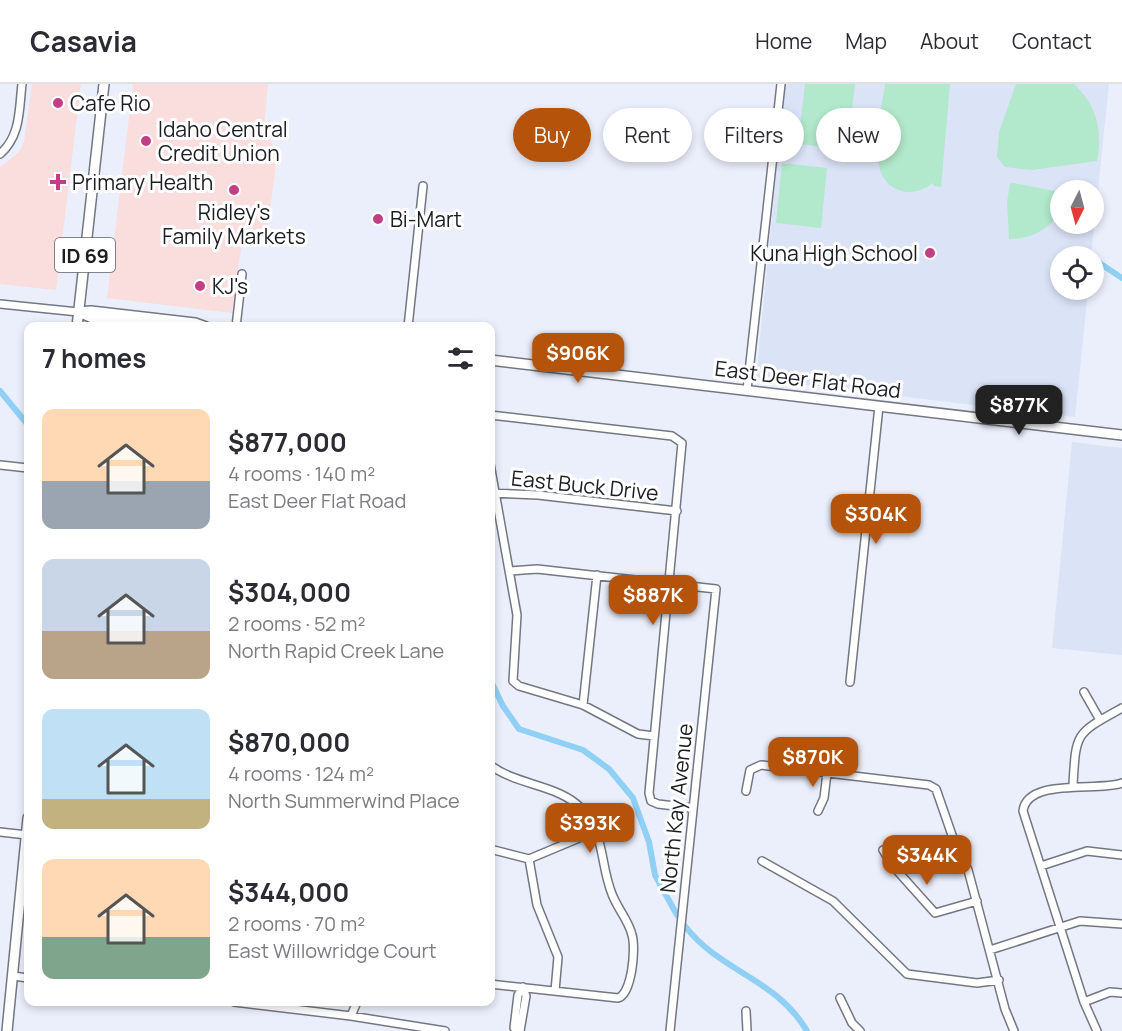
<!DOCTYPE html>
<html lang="en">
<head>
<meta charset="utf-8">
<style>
  :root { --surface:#fff; --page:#f2f2f3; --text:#2b2b33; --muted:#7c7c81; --line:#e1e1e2; --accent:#b45309 }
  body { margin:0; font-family:Manrope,sans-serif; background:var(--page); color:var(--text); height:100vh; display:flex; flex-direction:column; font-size:22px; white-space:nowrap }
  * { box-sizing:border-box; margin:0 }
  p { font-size:20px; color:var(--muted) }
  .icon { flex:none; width:33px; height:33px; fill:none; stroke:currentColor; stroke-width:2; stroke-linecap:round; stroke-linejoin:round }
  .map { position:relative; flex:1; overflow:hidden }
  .details { position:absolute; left:24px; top:238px; width:471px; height:684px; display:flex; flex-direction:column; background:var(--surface); border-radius:12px; box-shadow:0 3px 9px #0003 }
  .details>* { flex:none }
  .banner { position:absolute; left:513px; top:24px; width:519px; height:54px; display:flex; gap:12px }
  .needle { width:39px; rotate:186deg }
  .tools { position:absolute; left:1050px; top:96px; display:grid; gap:12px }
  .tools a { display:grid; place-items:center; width:54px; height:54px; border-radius:50%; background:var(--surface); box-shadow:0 3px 9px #0003; font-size:30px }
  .price { position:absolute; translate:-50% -51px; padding:0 14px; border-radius:12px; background:var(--accent); color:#fff; font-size:20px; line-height:39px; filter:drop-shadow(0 2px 3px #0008) }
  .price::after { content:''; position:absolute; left:50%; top:36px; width:18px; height:14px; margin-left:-9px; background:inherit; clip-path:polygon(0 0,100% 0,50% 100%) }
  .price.active { background:#222; color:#fff }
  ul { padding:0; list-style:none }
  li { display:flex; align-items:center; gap:18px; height:150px; padding:0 18px }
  li span { display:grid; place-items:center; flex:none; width:168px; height:120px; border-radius:12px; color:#555 }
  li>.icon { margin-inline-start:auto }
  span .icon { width:72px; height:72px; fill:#fffc; stroke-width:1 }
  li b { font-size:26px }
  h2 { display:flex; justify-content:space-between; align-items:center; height:72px; padding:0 18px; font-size:26px }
  .pill { padding:0 21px; border-radius:27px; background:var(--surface); box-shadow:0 3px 9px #0003; font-size:21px; line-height:54px }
  .pill.active { background:var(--accent); color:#fff }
  header { display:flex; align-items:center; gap:36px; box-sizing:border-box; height:84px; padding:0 30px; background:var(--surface); border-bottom:2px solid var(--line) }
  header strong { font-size:28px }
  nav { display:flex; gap:33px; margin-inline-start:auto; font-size:21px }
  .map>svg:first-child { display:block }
  .commercial { fill:#f9dedd }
  .built { fill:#dbe3f6; fill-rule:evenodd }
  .green { fill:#b2e8cb }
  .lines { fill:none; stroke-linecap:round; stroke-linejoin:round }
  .canal { stroke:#90d0f5; stroke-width:6 }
  .minor-casing { stroke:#737782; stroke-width:10 }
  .major-casing { stroke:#737782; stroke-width:12 }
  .minor { stroke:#fff; stroke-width:7 }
  .major { stroke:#fff; stroke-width:9 }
  .poi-dot { fill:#c33f84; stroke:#fff; stroke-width:2 }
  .labels { text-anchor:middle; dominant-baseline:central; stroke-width:6; stroke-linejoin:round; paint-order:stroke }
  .shield { fill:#fff; stroke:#5f6164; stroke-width:1.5 }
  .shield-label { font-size:20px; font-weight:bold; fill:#1b1d21 }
  .poi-label { font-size:21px; fill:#1b1d21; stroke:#fff; text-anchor:start }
  .street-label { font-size:21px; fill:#1b1d21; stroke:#fff }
</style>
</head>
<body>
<header>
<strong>Casavia</strong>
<nav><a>Home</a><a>Map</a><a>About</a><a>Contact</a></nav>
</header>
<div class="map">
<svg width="1122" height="947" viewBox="0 0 1122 947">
  <rect width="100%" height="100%" fill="#ebeffb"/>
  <path class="commercial" d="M32 0H81L56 206 0 200V83L19 68 24 58Z
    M133 0H268L264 42 277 72 268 141 242 158 232 229 107 214Z"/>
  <path class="built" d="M785 0H1109L1091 172H1060V206H1088L1075 333 756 295ZM1060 106H1094V140H1060Z
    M1072 358 1122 364V571L1052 564Z"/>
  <path class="green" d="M805 0H855L847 66 798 60Z
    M885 0H950L941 103 934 102 933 99C923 106 912 111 899 106 863 93 881 30 885 0Z
    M1016 0H1074C1097 22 1103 46 1097 77L1032 86 1005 83 997 73 999 48Z
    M782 79 827 84 821 144 776 139Z
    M1013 99 1060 108 1059 131C1045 147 1031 155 1009 155L1007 118 1010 100Z"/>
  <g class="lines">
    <path class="canal" d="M1095 176 1122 194
      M0 307 28 341
      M490 595 503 622 519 645 583 666 609 685 633 714 649 758 655 791 677 831
      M685 842C720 888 776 894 807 947"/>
    <defs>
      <path id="minor" d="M0 70C21 52 19 25 22 0
        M0 220 78 228
        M236 243 242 190
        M408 243 423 102
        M747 306 781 0
        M490 331 672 352 682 359 649 709 651 717 658 720 692 724
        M490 380 517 531 513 597 519 602 583 621 638 650 654 652
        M0 381 28 384
        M490 409 538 411 677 427
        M510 487 537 485 716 505 670 947
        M850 598 879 322
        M1084 608 1100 636
        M583 621 597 491
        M490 681C518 702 557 700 581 724 605 748 600 781 612 810 617 824 629 837 632 851 636 864 632 910 618 914L490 900
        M1073 701C1076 648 1075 650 1122 624
        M746 707 750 686 761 681 929 701 936 705 953 754 968 786 1005 925 1014 947
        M818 727 824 714 827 689
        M0 748 27 751
        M490 765 529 775 596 747
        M883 766 892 781 935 829 977 817
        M529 775 537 821 558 873 555 907
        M762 777 833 817 907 890 977 899 999 896
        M1041 782 1087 767 1122 771
        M990 866 1080 837 1122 840
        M13 892 28 894
        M840 914 852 939 860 947
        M234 918 351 932 445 947
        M1084 918 1110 908 1122 909
        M746 927 747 947
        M351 932 357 918
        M517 947 514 944 518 911 523 903
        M520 947 526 912 523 903
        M1097 947 1084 918 1023 727C1027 693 1100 708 1122 699"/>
      <path id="major" d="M78 228 91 227 195 239 206 243
        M81 229 92 234 170 243
        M77 243 104 0
        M490 276 1122 351
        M7 947 28 734"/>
    </defs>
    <use href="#minor" class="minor-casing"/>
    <use href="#major" class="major-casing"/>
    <use href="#minor" class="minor"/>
    <use href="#major" class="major"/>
  </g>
  <g class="poi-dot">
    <circle cx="58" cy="19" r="6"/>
    <circle cx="146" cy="57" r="6"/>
    <path d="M55 89h6v6h6v6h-6v6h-6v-6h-6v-6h6z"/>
    <circle cx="234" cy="106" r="6"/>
    <circle cx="378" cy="135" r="6"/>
    <circle cx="930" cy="169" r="6"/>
    <circle cx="200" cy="202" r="6"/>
  </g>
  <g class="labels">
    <rect class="shield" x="55" y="154" width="60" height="34" rx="4.5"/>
    <g class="shield-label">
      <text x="85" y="171">ID 69</text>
    </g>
    <g class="poi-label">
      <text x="70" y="19">Cafe Rio</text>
      <text x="158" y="45">Idaho Central<tspan x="158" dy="24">Credit Union</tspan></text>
      <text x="72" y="98">Primary Health</text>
      <text x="234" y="128" text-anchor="middle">Ridley's<tspan x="234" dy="24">Family Markets</tspan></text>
      <text x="390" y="135">Bi-Mart</text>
      <text x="918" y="169" text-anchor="end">Kuna High School</text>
      <text x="212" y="202">KJ's</text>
    </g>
    <g class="street-label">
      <text transform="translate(808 295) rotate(7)">East Deer Flat Road</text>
      <text transform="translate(585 401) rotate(6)">East Buck Drive</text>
      <text transform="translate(676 724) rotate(-84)">North Kay Avenue</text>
    </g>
  </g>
</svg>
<div class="tools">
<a><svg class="needle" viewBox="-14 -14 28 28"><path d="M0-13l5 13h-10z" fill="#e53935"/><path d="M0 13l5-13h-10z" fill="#7c7c81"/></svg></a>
<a><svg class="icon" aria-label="locate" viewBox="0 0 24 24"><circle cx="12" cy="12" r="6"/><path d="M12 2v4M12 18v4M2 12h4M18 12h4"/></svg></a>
</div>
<b class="price" style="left:578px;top:300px">$906K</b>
<b class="price active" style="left:1019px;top:352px">$877K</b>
<b class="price" style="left:876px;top:461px">$304K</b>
<b class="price" style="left:653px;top:542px">$887K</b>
<b class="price" style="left:813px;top:704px">$870K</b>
<b class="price" style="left:590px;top:770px">$393K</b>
<b class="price" style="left:927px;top:802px">$344K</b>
<div class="banner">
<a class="pill active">Buy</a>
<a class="pill">Rent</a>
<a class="pill">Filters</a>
<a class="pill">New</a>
</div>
<section class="details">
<h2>7 homes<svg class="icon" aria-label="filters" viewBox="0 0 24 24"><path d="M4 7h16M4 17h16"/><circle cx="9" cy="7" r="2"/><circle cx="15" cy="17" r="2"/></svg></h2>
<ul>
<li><span style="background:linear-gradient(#ffd9b3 60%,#9aa5b1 0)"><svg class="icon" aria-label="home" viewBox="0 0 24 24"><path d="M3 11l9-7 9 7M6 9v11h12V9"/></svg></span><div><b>$877,000</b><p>4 rooms · 140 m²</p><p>East Deer Flat Road</p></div></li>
<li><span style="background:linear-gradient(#c9d6e8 60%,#b9a48a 0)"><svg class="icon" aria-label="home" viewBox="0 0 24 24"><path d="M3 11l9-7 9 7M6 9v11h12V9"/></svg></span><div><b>$304,000</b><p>2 rooms · 52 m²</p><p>North Rapid Creek Lane</p></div></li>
<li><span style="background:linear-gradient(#bfe0f5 75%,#c2b280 0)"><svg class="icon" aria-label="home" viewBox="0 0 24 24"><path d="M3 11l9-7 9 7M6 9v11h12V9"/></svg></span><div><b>$870,000</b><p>4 rooms · 124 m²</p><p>North Summerwind Place</p></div></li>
<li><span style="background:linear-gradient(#ffd9b3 65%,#7fa58c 0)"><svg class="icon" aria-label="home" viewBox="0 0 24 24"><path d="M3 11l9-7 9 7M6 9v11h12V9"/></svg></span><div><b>$344,000</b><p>2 rooms · 70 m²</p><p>East Willowridge Court</p></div></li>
</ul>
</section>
</div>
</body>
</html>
